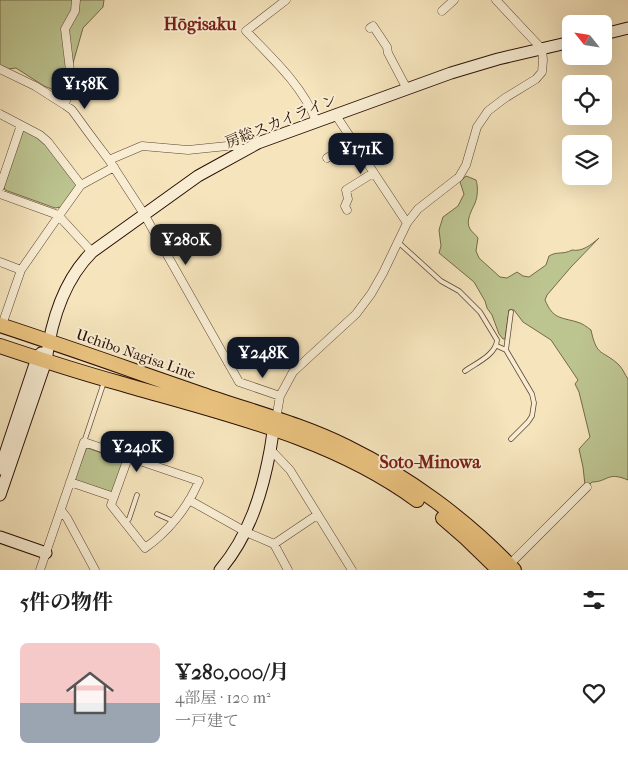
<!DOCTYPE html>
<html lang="ja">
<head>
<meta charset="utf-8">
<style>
  :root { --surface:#fff; --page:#f2f2f2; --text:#222; --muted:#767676; --line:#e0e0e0; --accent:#111827 }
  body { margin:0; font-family:"IM FELL French Canon","Noto Serif JP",serif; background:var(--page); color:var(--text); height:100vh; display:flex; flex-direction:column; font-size:19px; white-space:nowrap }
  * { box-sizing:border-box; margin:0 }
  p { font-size:16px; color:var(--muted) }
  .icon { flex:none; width:28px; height:28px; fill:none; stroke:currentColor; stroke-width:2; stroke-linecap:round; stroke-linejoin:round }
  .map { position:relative; height:570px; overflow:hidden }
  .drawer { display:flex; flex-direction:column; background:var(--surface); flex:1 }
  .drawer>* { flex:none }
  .needle { width:32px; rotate:300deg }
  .buttons { position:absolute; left:562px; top:15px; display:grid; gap:10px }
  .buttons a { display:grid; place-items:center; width:50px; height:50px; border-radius:8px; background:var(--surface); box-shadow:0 5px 20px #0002; font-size:25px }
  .price { position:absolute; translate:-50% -42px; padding:0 11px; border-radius:10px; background:var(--accent); color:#fff; font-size:16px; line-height:32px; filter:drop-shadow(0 1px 2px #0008) }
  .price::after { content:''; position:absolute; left:50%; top:30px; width:15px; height:11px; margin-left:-8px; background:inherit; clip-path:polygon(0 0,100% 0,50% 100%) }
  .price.selected { background:#222; color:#fff }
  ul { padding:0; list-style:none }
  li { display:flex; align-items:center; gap:15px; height:125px; padding:0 20px }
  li+li { border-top:1px solid var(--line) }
  li span { display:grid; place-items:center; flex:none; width:140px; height:100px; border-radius:8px; color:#555 }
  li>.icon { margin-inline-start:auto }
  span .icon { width:60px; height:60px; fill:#fffc; stroke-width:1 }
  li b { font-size:21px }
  h2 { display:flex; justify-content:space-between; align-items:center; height:60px; padding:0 20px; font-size:21px }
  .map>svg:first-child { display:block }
  .green { fill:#bcc490; stroke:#746a4a }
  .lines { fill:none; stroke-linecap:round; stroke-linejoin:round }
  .lane-casing { stroke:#5e4433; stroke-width:5.5 }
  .street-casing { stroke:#5e4433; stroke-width:9 }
  .secondary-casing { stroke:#2b0f05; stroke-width:13 }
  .highway-casing { stroke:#2b0f05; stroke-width:16 }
  .lane { stroke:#f8edd3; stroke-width:4 }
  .street { stroke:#f8edd3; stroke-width:8 }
  .secondary { stroke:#f8edd3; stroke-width:11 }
  .highway { stroke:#eac27e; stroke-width:14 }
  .labels { text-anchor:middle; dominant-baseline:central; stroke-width:4; stroke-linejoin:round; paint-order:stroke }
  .street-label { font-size:15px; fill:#2b0f05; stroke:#f8edd3 }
  .quarter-label { font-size:18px; font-weight:bold; fill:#7a1f14; stroke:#f8edd3 }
</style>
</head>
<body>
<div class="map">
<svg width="628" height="570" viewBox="0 0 628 570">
  <rect width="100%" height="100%" fill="#f5e4bc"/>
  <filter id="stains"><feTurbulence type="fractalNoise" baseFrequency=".004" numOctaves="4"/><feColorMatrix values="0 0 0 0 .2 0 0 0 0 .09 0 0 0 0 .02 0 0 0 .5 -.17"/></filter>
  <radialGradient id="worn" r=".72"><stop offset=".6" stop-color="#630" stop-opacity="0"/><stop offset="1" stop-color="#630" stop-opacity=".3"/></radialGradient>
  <path class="green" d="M0 0H104L103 7 83 28 73 63 59 92 44 86 16 68 0 70Z
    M25 130 43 141 77 185 61 207 55 208 5 190 4 187 22 132Z
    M466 176 476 180C478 186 478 196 475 203 472 210 465 221 470 229 472 232 476 235 478 238L476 251 479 258 500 277 507 278 517 272 523 276 529 277 546 265 549 256C557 251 563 255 572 250 582 252 591 245 599 238L571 267 547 295 545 300C553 319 560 317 577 322 582 323 587 327 591 330 597 358 602 349 619 365 623 369 625 375 628 379V480C607 471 608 482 592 482L590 484 585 485 583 467 579 449 590 437 579 392 575 384 578 380 551 340 523 322 514 310H509L505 339H503L499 334 492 315 487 308 485 301 474 282 439 253 441 246 439 230 443 217 458 206 464 194 460 182Z
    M88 448 120 460 123 464 112 494 74 480 86 449Z"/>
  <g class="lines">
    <defs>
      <path id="lane" d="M398 242 441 281 459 291 480 312 497 340C496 355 476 363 465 371
        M497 346 506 350 532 394 534 403 532 416 528 422 511 439
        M506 350 511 312
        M84 442 103 385
        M131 458 139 434
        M144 463 151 444
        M157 514 173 521
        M125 523 129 519 137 495"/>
      <path id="street" d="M286 0 246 31C272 58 303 86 316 121
        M442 11 454 0
        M370 28 373 26 387 47 388 53 407 89
        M0 69 35 86 65 105 72 110 88 132 109 160 144 214 239 382 280 396
        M65 105 71 79 65 29 75 11 76 0
        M0 114 40 135 48 142 81 185
        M335 114 407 223
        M327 158 353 143
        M109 160 142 146 188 150 227 146H236L245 150
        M0 187 21 125
        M0 194 58 215 92 252
        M347 210 345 206 348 199 346 190 373 173
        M0 262 21 270
        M2 325 21 270 53 224 81 185 114 167
        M228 363 238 358 253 356
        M276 419 280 396 293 372 356 314 371 294 383 273 407 223 418 209 459 177 466 165 477 127 488 111 505 98 536 79 542 72 543 60 542 49 496 0
        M270 449 290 470 352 570
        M70 482 114 497
        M189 500 246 532 274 544 288 570
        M61 510 67 518 95 570
        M274 544 317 515
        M509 565 587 487
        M40 570 84 442 199 481C188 507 168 532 145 548L111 505 128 458"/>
      <path id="secondary" d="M604 34 628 28
        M0 469 37 358 41 353
        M0 495 46 361C51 322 63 281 92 252L198 176 258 143 451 73 498 59 571 42
        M0 537 46 553
        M220 570C249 536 262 494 270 451 272 440 273 430 275 420"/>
      <path id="highway" d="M0 325C67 347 134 371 201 394 249 411 301 424 347 447 408 477 467 520 514 570
        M0 346C39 359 79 372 119 383 221 413 330 436 417 500
        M443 518 466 538 499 570"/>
    </defs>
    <use href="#lane" class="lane-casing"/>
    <use href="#street" class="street-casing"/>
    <use href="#secondary" class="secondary-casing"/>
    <use href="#highway" class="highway-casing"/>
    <use href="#lane" class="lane"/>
    <use href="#street" class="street"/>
    <use href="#secondary" class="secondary"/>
    <use href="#highway" class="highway"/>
  </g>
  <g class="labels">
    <g class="street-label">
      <text transform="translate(281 121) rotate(-22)">房総スカイライン</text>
      <text transform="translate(136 354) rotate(19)">Uchibo Nagisa Line</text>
    </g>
    <g class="quarter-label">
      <text x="200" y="24">Hōgisaku</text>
      <text x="430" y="462">Soto-Minowa</text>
    </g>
  </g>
  <rect width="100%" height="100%" filter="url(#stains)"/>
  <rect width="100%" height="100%" fill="url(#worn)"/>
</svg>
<div class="buttons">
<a><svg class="needle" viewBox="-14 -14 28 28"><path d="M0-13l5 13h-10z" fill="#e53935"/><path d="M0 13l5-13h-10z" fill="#767676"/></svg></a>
<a><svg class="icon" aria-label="locate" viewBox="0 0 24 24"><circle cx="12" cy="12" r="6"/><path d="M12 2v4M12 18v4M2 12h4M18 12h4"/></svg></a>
<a><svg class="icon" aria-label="layers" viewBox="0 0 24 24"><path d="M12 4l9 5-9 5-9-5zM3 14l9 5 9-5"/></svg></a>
</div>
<b class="price" style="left:85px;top:110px">¥158K</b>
<b class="price" style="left:361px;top:175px">¥171K</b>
<b class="price selected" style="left:186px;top:266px">¥280K</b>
<b class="price" style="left:263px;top:379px">¥248K</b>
<b class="price" style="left:137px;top:473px">¥240K</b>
</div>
<section class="drawer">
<h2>5件の物件<svg class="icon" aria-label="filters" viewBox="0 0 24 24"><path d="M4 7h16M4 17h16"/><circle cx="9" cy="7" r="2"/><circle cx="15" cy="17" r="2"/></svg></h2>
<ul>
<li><span style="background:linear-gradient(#f6c9c9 60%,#9aa5b1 0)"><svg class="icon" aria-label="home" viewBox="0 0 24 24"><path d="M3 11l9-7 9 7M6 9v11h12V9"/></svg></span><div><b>¥280,000/月</b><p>4部屋 · 120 m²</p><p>一戸建て</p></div><svg class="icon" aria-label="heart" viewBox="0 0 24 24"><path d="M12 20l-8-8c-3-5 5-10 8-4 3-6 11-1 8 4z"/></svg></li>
</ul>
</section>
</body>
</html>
